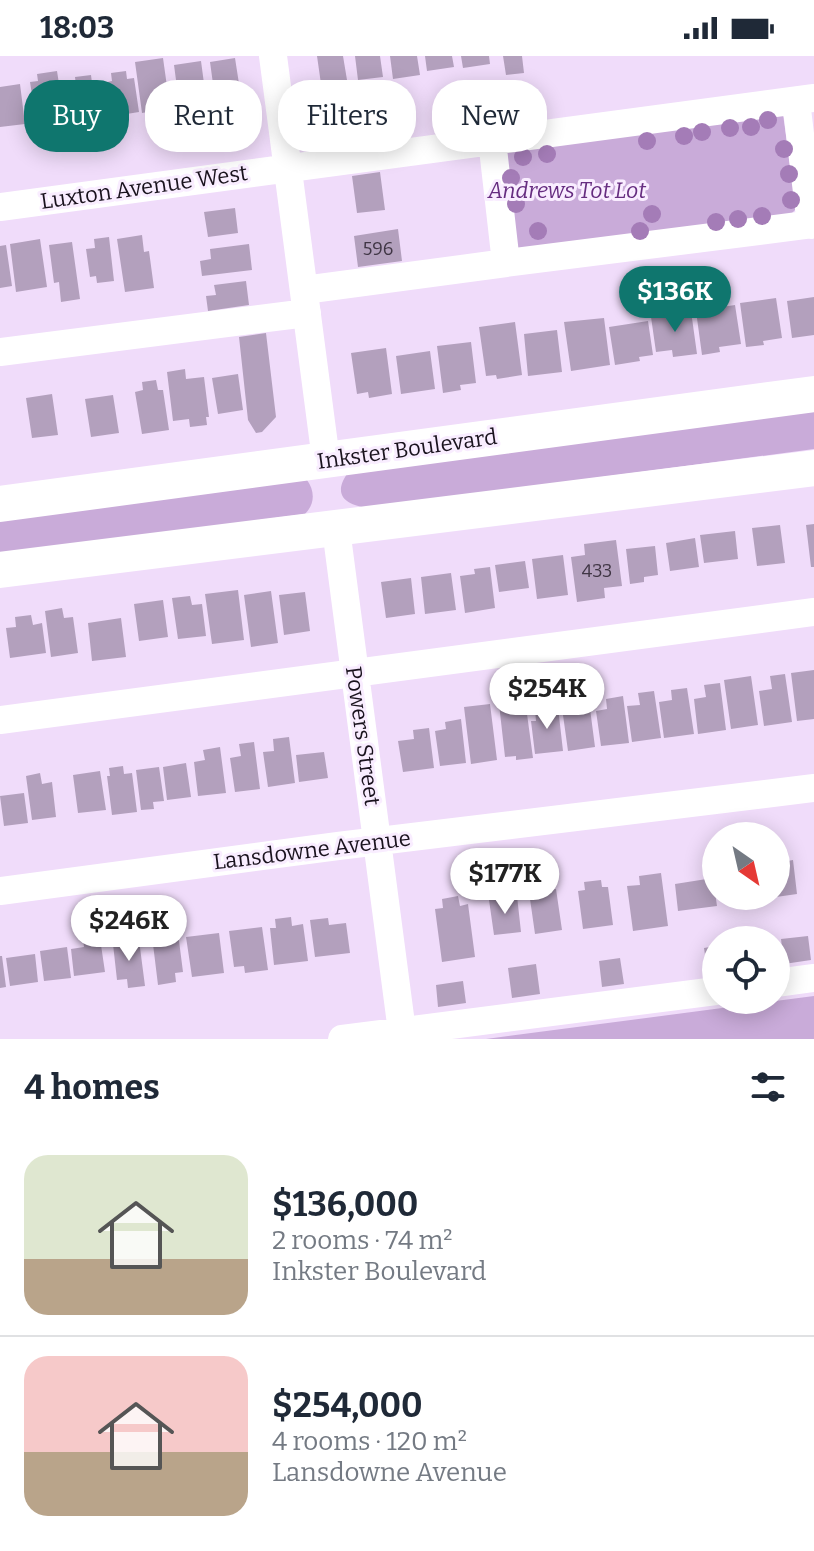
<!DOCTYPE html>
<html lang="en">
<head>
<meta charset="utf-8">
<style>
  :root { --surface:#fff; --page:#f6f6f7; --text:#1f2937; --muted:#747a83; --line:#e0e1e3; --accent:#0f766e }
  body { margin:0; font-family:Bitter,serif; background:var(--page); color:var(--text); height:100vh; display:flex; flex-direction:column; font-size:30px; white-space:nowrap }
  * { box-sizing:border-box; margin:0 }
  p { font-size:26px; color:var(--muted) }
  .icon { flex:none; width:44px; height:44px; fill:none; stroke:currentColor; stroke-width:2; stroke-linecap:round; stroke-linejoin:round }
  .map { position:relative; height:983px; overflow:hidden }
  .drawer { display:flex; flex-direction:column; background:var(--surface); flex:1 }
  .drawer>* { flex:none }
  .hud { position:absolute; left:24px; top:24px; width:766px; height:72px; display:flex; gap:16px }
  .needle { width:52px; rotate:146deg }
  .fabs { position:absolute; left:702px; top:766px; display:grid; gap:16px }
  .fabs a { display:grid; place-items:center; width:88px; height:88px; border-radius:50%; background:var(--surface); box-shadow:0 4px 20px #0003; font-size:40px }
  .price { position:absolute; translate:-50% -68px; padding:0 18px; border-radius:28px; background:#fff; color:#222; font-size:26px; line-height:52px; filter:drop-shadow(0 2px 4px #0008) }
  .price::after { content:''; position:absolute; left:50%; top:48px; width:24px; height:18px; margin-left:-12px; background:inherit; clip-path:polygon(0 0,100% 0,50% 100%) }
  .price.active { background:var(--accent); color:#fff }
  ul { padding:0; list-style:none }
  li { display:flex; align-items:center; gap:24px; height:200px; padding:0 24px }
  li+li { border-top:2px solid var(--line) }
  li span { display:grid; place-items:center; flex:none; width:224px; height:160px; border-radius:24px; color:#555 }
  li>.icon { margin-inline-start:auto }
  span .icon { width:96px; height:96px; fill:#fffc; stroke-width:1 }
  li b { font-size:34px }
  h2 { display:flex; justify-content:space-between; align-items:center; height:96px; padding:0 24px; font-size:34px }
  .tag { padding:0 28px; border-radius:32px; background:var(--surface); box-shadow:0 4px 20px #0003; font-size:28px; line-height:72px }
  .tag.active { background:var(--accent); color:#fff }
  .status { display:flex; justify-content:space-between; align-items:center; height:56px; padding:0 40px; background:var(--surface); direction:ltr }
  .status svg { height:22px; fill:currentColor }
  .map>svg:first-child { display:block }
  .green { fill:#c9abd9 }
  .building { fill:#b3a0bd }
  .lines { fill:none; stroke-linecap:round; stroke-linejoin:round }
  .minor { stroke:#fff; stroke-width:28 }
  .major { stroke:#fff; stroke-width:36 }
  .tree { fill:#a47cb7 }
  .labels { text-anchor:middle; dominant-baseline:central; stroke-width:6; stroke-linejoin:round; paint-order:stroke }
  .number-label { font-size:18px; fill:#403645 }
  .street-label { font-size:22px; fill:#19121d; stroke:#f9edff }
  .park-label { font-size:22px; font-style:italic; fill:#662d80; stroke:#f9edff }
</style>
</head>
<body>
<div class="status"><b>18:03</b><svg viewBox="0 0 49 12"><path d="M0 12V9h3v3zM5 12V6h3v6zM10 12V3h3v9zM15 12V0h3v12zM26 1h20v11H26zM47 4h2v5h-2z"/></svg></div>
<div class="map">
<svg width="814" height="983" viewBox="0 0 814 983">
  <rect width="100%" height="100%" fill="#f0dcfa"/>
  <path class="green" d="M783 58 796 153 789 160 521 195 513 188 501 98 508 87Z
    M814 353V393L368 452C347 449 332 440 347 418Z
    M307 424C315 435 315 448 305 458L0 499V458Z
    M814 940V983H486Z"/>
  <path class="building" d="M317 0H343L347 24 321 28Z
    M355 0H380L383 21 358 24Z
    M390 0H417L420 19 393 23Z
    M425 0H452L454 11 427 15Z
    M461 0H489L490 8 463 12Z
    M503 0H522L524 17 506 19Z
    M163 2 170 52 142 57 135 6Z
    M235 2 244 60 218 64 210 6Z
    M201 5 207 50 180 54 174 9Z
    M57 15 64 60 36 64 30 26 38 25 37 18Z
    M126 15 127 23 134 22 139 56 108 61 103 27 112 25 111 17Z
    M91 19 92 27 97 26 103 61 72 65 67 30 76 29 75 21Z
    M20 28 25 68 0 71V31Z
    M380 116 385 154 357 157 352 120Z
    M235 152 238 177 208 181 204 156Z
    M398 173 402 205 358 211 354 180Z
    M142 179 144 196 149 195 154 232 125 236 117 183Z
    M109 181 114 225 97 227 96 220 90 221 86 193 95 192 94 183Z
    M40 183 47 231 16 236 10 188Z
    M72 186 80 243 61 246 59 226 54 227 49 189Z
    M249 188 252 214 202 220 200 205 211 203 210 193Z
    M6 189 12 230 0 232V190Z
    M246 225 249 249 208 255 206 240 216 239 214 229Z
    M814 241V279L792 282 787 245Z
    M776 242 782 282 763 285 764 289 746 291 740 247Z
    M735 249 741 288 719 291 720 296 702 299 696 255Z
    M691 255 697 298 673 301 672 294 656 296 651 261Z
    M604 262 610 309 571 315 564 266Z
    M648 265 653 299 639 301 640 305 615 309 609 271Z
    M515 266 522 319 497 323 496 319 486 320 479 271Z
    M557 274 562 316 528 320 524 278Z
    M266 277 276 361 262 376 256 377 248 364 239 281Z
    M471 286 476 327 460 329 461 334 443 337 437 290Z
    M386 292 392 338 369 342 368 336 357 338 351 297Z
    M430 295 435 333 401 338 396 300Z
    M185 313 186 323 204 321 209 361H206L207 369 190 371 189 363 173 365 167 316Z
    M238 318 243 354 218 358 212 322Z
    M156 324 158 334H163L169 374 142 378 135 336 143 334 142 326Z
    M52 338 58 379 32 382 26 342Z
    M113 339 119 377 91 381 85 343Z
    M814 468V511H811L806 469Z
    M780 469 785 507 757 510 752 472Z
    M735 475 738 503 704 507 700 479Z
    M695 482 699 511 670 515 666 487Z
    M616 484 622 530 604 532 605 542 577 546 571 501 585 499 584 488Z
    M655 490 658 519 644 521V526L630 528 626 493Z
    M563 499 568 539 537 543 532 503Z
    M525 505 529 532 499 536 495 509Z
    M490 511 495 552 465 557 460 520 475 518 474 513Z
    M451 517 456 554 425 558 421 521Z
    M411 522 415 558 386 562 381 526Z
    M238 534 244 584 212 588 205 538Z
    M271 535 278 587 251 591 244 539Z
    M305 536 310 575 284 579 279 539Z
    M190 540 192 549 202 548 206 580 178 583 172 542Z
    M163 544 168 581 139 585 134 548Z
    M62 552 64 562 73 561 78 597 51 601 45 555Z
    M31 559 33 569 42 567 46 597 10 602 6 572 16 571 15 561Z
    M121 562 126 601 92 605 88 567Z
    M814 614V663L797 665 791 617Z
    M785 618 792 666 764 670 759 635 772 633 770 620Z
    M751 620 758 669 731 673 724 624Z
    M720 627 726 674 698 678 694 643 706 641 704 629Z
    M687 632 694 678 664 682 659 646 672 644 671 634Z
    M654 635 661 682 632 686 627 650 640 649 638 637Z
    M524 636 533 702 516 704V700L505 701 499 648 509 647 507 638Z
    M623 640 629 687 601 690 596 655 607 653 606 643Z
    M589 645 595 691 568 695 563 659 574 657 573 648Z
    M490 648 497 704 471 708 464 651Z
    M558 651 563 695 535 698 531 665H536L535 654Z
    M461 663 466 707 440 710 435 675 446 673 445 666Z
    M429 672 434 712 403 716 398 685 414 683 413 674Z
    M289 681 295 727 268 731 263 696 274 695 273 683Z
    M254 686 260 733 235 736 230 702 241 700 239 688Z
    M220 691 226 737 198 740 194 706 205 704 203 694Z
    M324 696 328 722 299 726 296 699Z
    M186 707 191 741 167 744 163 711Z
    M123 710 124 718 132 717 137 756 112 759 107 720H110L109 712Z
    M159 711 164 745 153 746 154 753 141 754 136 714Z
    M100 715 106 754 78 757 73 719Z
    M40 717 42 728 52 726 56 761 32 764 26 720Z
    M24 737 28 767 4 770 0 740Z
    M793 804 797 838 776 841V807Z
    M661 817 668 870 633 875 627 830 640 829 639 820Z
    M713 822 717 850 678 855 675 828Z
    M601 824 602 831H608L613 869 583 873 578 835 585 834 584 826Z
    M556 833 562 874 535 878 530 843 541 841V835Z
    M458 840 460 850 468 848 475 901 442 906 435 853 443 852 442 843Z
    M517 840 521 876 494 879 489 844Z
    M732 840H759V844L733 848Z
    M291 861 292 870 303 868 308 905 274 909 270 872H276L275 863Z
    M328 862 329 869 346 867 350 897 315 901 310 864Z
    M262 871 268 914 245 917 244 910 234 911 229 875Z
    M178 877 183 916 175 917 176 926 158 929 152 880Z
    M219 877 224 917 192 921 186 881Z
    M808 880 811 904 784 908 781 883Z
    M97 881 98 889H101L105 916 74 920 71 893 84 891 83 883Z
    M139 884 145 930 128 932 127 923 117 924 113 888Z
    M716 890V912L707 913 704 892Z
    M67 891 71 922 44 925 40 895Z
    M35 898 38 926 10 930 6 902Z
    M0 900H2L6 931 0 932Z
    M620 902 624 928 602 931 599 905Z
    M536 908 540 938 512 942 508 912Z
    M463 925 466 947 438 951 436 929Z"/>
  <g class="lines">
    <path class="minor" d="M273 0 326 404
      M796 45 811 169
      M492 84 506 207
      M0 151 814 42
      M304 234 506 207 814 168
      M0 296 307 257
      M336 473 403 983
      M0 664 814 556
      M0 835 338 790 814 732
      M776 927 814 922
      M342 983 716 935"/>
    <path class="major" d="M0 448 814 338
      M0 514 814 412"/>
  </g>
  <g class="tree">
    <circle cx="768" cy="64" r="9"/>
    <circle cx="751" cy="71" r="9"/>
    <circle cx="730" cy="72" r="9"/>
    <circle cx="702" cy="76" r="9"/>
    <circle cx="684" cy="80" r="9"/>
    <circle cx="647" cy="85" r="9"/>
    <circle cx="784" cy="93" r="9"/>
    <circle cx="547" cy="98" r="9"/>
    <circle cx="523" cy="101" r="9"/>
    <circle cx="789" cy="118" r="9"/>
    <circle cx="511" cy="122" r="9"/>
    <circle cx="791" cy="144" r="9"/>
    <circle cx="516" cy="148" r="9"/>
    <circle cx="652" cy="158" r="9"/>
    <circle cx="762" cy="160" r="9"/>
    <circle cx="738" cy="163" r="9"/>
    <circle cx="716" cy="166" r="9"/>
    <circle cx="538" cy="175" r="9"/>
    <circle cx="640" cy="175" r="9"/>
  </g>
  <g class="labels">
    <g class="number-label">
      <text x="378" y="193">596</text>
      <text x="597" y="515">433</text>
    </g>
    <g class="street-label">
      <text transform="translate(144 131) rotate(-8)">Luxton Avenue West</text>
      <text transform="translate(407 393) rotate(-8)">Inkster Boulevard</text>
      <text transform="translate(363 680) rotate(82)">Powers Street</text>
      <text transform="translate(312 794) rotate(-7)">Lansdowne Avenue</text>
    </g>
    <g class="park-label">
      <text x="567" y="134">Andrews Tot Lot</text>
    </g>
  </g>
</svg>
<div class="fabs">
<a><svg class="needle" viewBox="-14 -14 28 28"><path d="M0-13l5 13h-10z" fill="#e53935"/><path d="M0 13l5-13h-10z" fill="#747a83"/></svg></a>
<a><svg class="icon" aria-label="locate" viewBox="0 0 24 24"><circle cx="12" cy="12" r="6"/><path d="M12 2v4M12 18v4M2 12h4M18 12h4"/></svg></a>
</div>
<b class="price active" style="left:675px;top:278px">$136K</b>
<b class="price" style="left:547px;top:675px">$254K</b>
<b class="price" style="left:505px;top:860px">$177K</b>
<b class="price" style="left:129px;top:907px">$246K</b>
<div class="hud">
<a class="tag active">Buy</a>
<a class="tag">Rent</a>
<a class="tag">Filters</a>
<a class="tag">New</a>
</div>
</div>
<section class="drawer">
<h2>4 homes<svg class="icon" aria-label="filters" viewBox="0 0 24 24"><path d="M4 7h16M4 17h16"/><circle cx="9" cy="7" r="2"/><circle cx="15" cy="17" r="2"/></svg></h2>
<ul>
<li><span style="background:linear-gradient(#dfe7d0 65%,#b9a48a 0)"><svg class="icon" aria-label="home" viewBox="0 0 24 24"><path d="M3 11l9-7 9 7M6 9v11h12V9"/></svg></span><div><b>$136,000</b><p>2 rooms · 74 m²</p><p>Inkster Boulevard</p></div></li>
<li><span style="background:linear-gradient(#f6c9c9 60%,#b9a48a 0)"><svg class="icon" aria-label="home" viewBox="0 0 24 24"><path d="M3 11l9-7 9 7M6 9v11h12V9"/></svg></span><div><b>$254,000</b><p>4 rooms · 120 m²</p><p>Lansdowne Avenue</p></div></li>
</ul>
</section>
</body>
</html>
